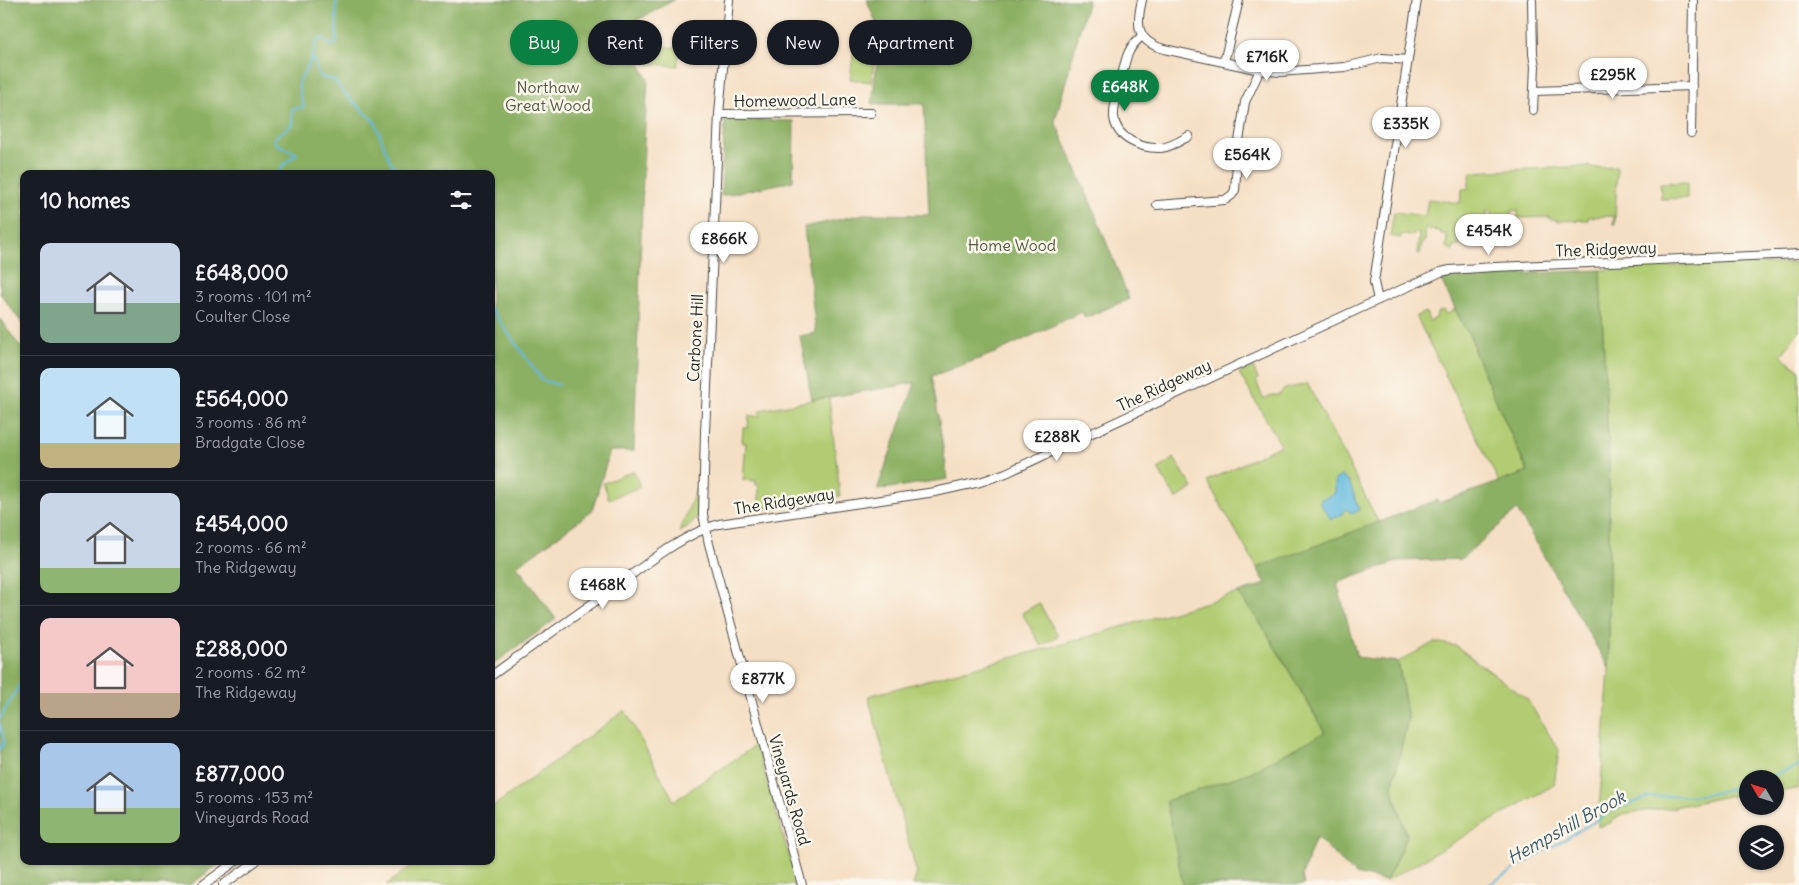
<!DOCTYPE html>
<html lang="en">
<head>
<meta charset="utf-8">
<style>
  :root { --surface:#171b24; --page:#20242c; --text:#f1f3f6; --muted:#9ea1a6; --line:#363941; --accent:#0b8043 }
  body { margin:0; font-family:Delius,sans-serif; background:var(--page); color:var(--text); height:100vh; display:flex; flex-direction:column; font-size:19px; white-space:nowrap }
  * { box-sizing:border-box; margin:0 }
  p { font-size:16px; color:var(--muted) }
  .icon { flex:none; width:28px; height:28px; fill:none; stroke:currentColor; stroke-width:2; stroke-linecap:round; stroke-linejoin:round }
  .map { position:relative; flex:1; overflow:hidden }
  .side { position:absolute; left:20px; top:170px; width:475px; height:695px; display:flex; flex-direction:column; background:var(--surface); border-radius:10px; box-shadow:0 1px 4px #0004 }
  .side>* { flex:none }
  .hud { position:absolute; left:510px; top:20px; width:475px; height:45px; display:flex; gap:10px }
  .needle { width:32px; rotate:308deg }
  .tools { position:absolute; left:1739px; top:770px; display:grid; gap:10px }
  .tools a { display:grid; place-items:center; width:45px; height:45px; border-radius:50%; background:var(--surface); box-shadow:0 1px 4px #0004; font-size:25px }
  .price { position:absolute; translate:-50% -42px; padding:0 11px; border-radius:18px; background:#fff; color:#222; font-size:16px; line-height:32px; filter:drop-shadow(0 1px 2px #0008) }
  .price::after { content:''; position:absolute; left:50%; top:30px; width:15px; height:11px; margin-left:-8px; background:inherit; clip-path:polygon(0 0,100% 0,50% 100%) }
  .price.on { background:var(--accent); color:#fff }
  ul { padding:0; list-style:none }
  li { display:flex; align-items:center; gap:15px; height:125px; padding:0 20px }
  li+li { border-top:1px solid var(--line) }
  li span { display:grid; place-items:center; flex:none; width:140px; height:100px; border-radius:10px; color:#555 }
  li>.icon { margin-inline-start:auto }
  span .icon { width:60px; height:60px; fill:#fffc; stroke-width:1 }
  li b { font-size:21px }
  h2 { display:flex; justify-content:space-between; align-items:center; height:60px; padding:0 20px; font-size:21px }
  .tag { padding:0 18px; border-radius:22px; background:var(--surface); box-shadow:0 1px 4px #0004; font-size:18px; line-height:45px }
  .tag.on { background:var(--accent); color:#fff }
  .map>svg:first-child { display:block }
  .green { fill:#b1cc72; stroke:#6e7c4e }
  .forest { fill:#8cb064; stroke:#5c6e48 }
  .water { fill:#62b9df; stroke:#467285 }
  .lines { fill:none; stroke-linecap:round; stroke-linejoin:round }
  .stream { stroke:#62b9df; stroke-width:2 }
  .minor-casing { stroke:#494642; stroke-width:10 }
  .minor { stroke:#fff; stroke-width:8 }
  .labels { text-anchor:middle; dominant-baseline:central; stroke-width:5; stroke-linejoin:round; paint-order:stroke }
  .park-label { font-size:16px; fill:#535b40; stroke:#fbf7ec }
  .street-label { font-size:16px; fill:#2b2b2b; stroke:#fbf7ec }
  .water-label { font-size:18px; font-style:italic; fill:#3e5d6a; stroke:#fbf7ec }
</style>
</head>
<body>
<div class="map">
<svg width="1799" height="885" viewBox="0 0 1799 885">
  <rect width="100%" height="100%" fill="#fbf7ec"/>
  <filter id="ink" filterUnits="userSpaceOnUse"><feTurbulence type="fractalNoise" baseFrequency=".02" numOctaves="2"/><feDisplacementMap in="SourceGraphic" scale="10" xChannelSelector="R" yChannelSelector="G"/><feConvolveMatrix kernelMatrix="1 2 1 2 8 2 1 2 1" color-interpolation-filters="sRGB"/></filter>
  <filter id="wash" filterUnits="userSpaceOnUse"><feTurbulence type="fractalNoise" baseFrequency=".0096" numOctaves="4" result="noise"/><feDisplacementMap in="SourceGraphic" scale="20" xChannelSelector="R" yChannelSelector="G"/><feGaussianBlur stdDeviation="1.12" result="paint"/><feColorMatrix in="noise" values="0 0 0 0 0 0 0 0 0 0 0 0 0 0 0 0 0 1.4 0 .05"/><feComposite in="paint" operator="in"/></filter>
  <g filter="url(#wash)">
    <rect width="100%" height="100%" fill="#f5dfc4"/>
    <path class="green" d="M855 41 877 44 871 82 850 79Z
      M642 45 679 48 678 66 641 63Z
      M1590 166V168L1617 167 1615 224H1613L1614 216 1588 217V220L1556 221V219H1550V217L1518 218V210L1511 211V220H1491V211H1487V233H1478L1477 217H1463V234H1459V246H1454L1453 251 1446 247 1447 235 1440 233V231L1429 230V227H1426L1425 241 1422 243 1420 255 1417 254 1419 234 1414 233 1413 236 1401 235V238L1390 236 1394 212 1425 216 1428 199 1460 203 1462 189H1468L1471 172Z
      M1687 182V198L1661 199 1660 183Z
      M1796 263 1799 271V331L1781 356 1799 369V788L1775 793V779H1748L1747 795 1728 796 1670 808 1622 814 1610 823 1598 827 1609 668V457L1600 270 1716 264Z
      M1455 309C1461 322 1474 338 1474 351L1528 473 1499 482 1416 316 1426 312 1429 321 1436 318 1437 313 1443 310 1445 313 1448 314Z
      M1253 367 1258 379 1256 380 1263 399 1272 395H1279C1284 387 1290 388 1298 386 1301 386 1304 384 1307 383L1379 523 1257 568 1207 481 1281 445 1239 373Z
      M829 397 840 496 761 509 759 502V485H756V481L743 480 746 443H742L743 428H748L749 416H760V410Z
      M1174 458 1193 488 1176 499 1158 469Z
      M634 471 640 487 609 499 603 483Z
      M698 485C699 512 704 518 679 533Z
      M1238 593 1265 630 1325 733 1251 772 1167 801 1183 885H913L917 873 868 696 1066 643Z
      M1039 603 1058 636 1041 646 1022 613Z
      M1435 642 1456 646 1527 699 1559 750 1554 785 1386 881 1407 836 1392 788 1408 718 1398 662Z
      M625 710 674 801 756 745 798 885H386L418 861H491V808Z"/>
    <path class="forest" d="M0 0H674L634 22V52L648 79 644 143 634 451H610L592 511 517 566 556 619 491 666V174H24V326L0 293Z
      M867 0H1088L1055 121 1090 201 1129 299 1085 318 1082 312 995 353 932 376 948 479 877 490 915 383 812 400 800 336 816 333 804 227 864 214 929 215 924 104H872L880 33Z
      M725 119 794 121 793 181 721 196Z
      M1600 270 1609 457V668L1517 510 1461 559 1399 561 1337 583 1357 657 1398 662 1408 718 1392 788 1407 836 1386 881 1355 874 1316 837 1302 876 1304 885H1183L1166 801 1251 772 1325 732 1265 630 1238 593 1266 584 1257 568 1437 500 1438 503 1528 472 1474 351V343L1464 327 1441 280 1449 277Z
      M0 319 24 352V861H223L190 885H0Z"/>
    <path class="water" d="M1341 476 1350 483 1359 510 1353 514 1346 509 1340 516 1331 519 1320 504V500L1335 493V480Z"/>
    <g class="lines">
      <path class="stream" d="M311 59 315 62 318 74 323 78 334 80 344 93 375 122 389 159 400 174
        M273 174 276 172 280 174
        M281 174 282 166 297 154 275 143 274 138 292 125V109L304 107C294 78 300 84 311 59 314 53 315 46 317 40L321 38 331 45 337 43 336 0
        M491 309 542 380 559 385
        M0 719 24 677
        M0 724 4 742 0 749
        M1761 779 1799 766
        M1488 885 1614 810 1649 797 1703 795 1725 791 1748 783"/>
    </g>
  </g>
  <g filter="url(#ink)">
    <g class="lines">
      <defs>
        <path id="minor" d="M729 0 719 114 705 432 703 514 709 544 802 885
          M1142 0C1136 25 1136 41 1164 49L1260 70 1280 72 1345 67 1382 58 1408 60
          M1532 0 1533 54 1535 66 1533 110
          M1142 36C1126 49 1126 60 1121 79 1119 91 1113 105 1114 117 1116 139 1142 149 1161 148 1171 147 1180 141 1189 136
          M1224 62 1239 0
          M1534 91 1692 86
          M719 114 871 113
          M1691 133 1693 0
          M1157 205 1225 200 1232 195 1235 190 1238 148 1245 102 1260 70
          M1378 300 1374 282 1417 0
          M491 676C532 646 574 617 615 587 645 565 683 534 719 524L935 492 980 482 1006 473 1378 300 1441 272 1450 270 1494 267 1799 254
          M203 885 236 861
          M223 885 256 861"/>
      </defs>
      <use href="#minor" class="minor-casing"/>
      <use href="#minor" class="minor"/>
    </g>
  </g>
  <g class="labels">
    <g class="park-label">
      <text x="548" y="87">Northaw<tspan x="548" dy="18">Great Wood</tspan></text>
      <text x="1012" y="245">Home Wood</text>
    </g>
    <g class="street-label">
      <text transform="translate(795 100) rotate(-1)">Homewood Lane</text>
      <text transform="translate(1606 249) rotate(-2)">The Ridgeway</text>
      <text transform="translate(695 338) rotate(-87)">Carbone Hill</text>
      <text transform="translate(1164 385) rotate(-25)">The Ridgeway</text>
      <text transform="translate(784 501) rotate(-9)">The Ridgeway</text>
      <text transform="translate(790 790) rotate(74)">Vineyards Road</text>
    </g>
    <g class="water-label">
      <text transform="translate(1566 827) rotate(-29)">Hempshill Brook</text>
    </g>
  </g>
</svg>
<div class="tools">
<a><svg class="needle" viewBox="-14 -14 28 28"><path d="M0-13l5 13h-10z" fill="#e53935"/><path d="M0 13l5-13h-10z" fill="#9ea1a6"/></svg></a>
<a><svg class="icon" aria-label="layers" viewBox="0 0 24 24"><path d="M12 4l9 5-9 5-9-5zM3 14l9 5 9-5"/></svg></a>
</div>
<b class="price" style="left:1267px;top:82px">£716K</b>
<b class="price" style="left:1613px;top:100px">£295K</b>
<b class="price on" style="left:1125px;top:112px">£648K</b>
<b class="price" style="left:1406px;top:149px">£335K</b>
<b class="price" style="left:1247px;top:180px">£564K</b>
<b class="price" style="left:1489px;top:256px">£454K</b>
<b class="price" style="left:724px;top:264px">£866K</b>
<b class="price" style="left:1057px;top:462px">£288K</b>
<b class="price" style="left:603px;top:610px">£468K</b>
<b class="price" style="left:763px;top:704px">£877K</b>
<div class="hud">
<a class="tag on">Buy</a>
<a class="tag">Rent</a>
<a class="tag">Filters</a>
<a class="tag">New</a>
<a class="tag">Apartment</a>
</div>
<section class="side">
<h2>10 homes<svg class="icon" aria-label="filters" viewBox="0 0 24 24"><path d="M4 7h16M4 17h16"/><circle cx="9" cy="7" r="2"/><circle cx="15" cy="17" r="2"/></svg></h2>
<ul>
<li><span style="background:linear-gradient(#c9d6e8 60%,#7fa58c 0)"><svg class="icon" aria-label="home" viewBox="0 0 24 24"><path d="M3 11l9-7 9 7M6 9v11h12V9"/></svg></span><div><b>£648,000</b><p>3 rooms · 101 m²</p><p>Coulter Close</p></div></li>
<li><span style="background:linear-gradient(#bfe0f5 75%,#c2b280 0)"><svg class="icon" aria-label="home" viewBox="0 0 24 24"><path d="M3 11l9-7 9 7M6 9v11h12V9"/></svg></span><div><b>£564,000</b><p>3 rooms · 86 m²</p><p>Bradgate Close</p></div></li>
<li><span style="background:linear-gradient(#c9d6e8 75%,#8fb573 0)"><svg class="icon" aria-label="home" viewBox="0 0 24 24"><path d="M3 11l9-7 9 7M6 9v11h12V9"/></svg></span><div><b>£454,000</b><p>2 rooms · 66 m²</p><p>The Ridgeway</p></div></li>
<li><span style="background:linear-gradient(#f6c9c9 75%,#b9a48a 0)"><svg class="icon" aria-label="home" viewBox="0 0 24 24"><path d="M3 11l9-7 9 7M6 9v11h12V9"/></svg></span><div><b>£288,000</b><p>2 rooms · 62 m²</p><p>The Ridgeway</p></div></li>
<li><span style="background:linear-gradient(#a9c7e8 65%,#8fb573 0)"><svg class="icon" aria-label="home" viewBox="0 0 24 24"><path d="M3 11l9-7 9 7M6 9v11h12V9"/></svg></span><div><b>£877,000</b><p>5 rooms · 153 m²</p><p>Vineyards Road</p></div></li>
</ul>
</section>
</div>
</body>
</html>
